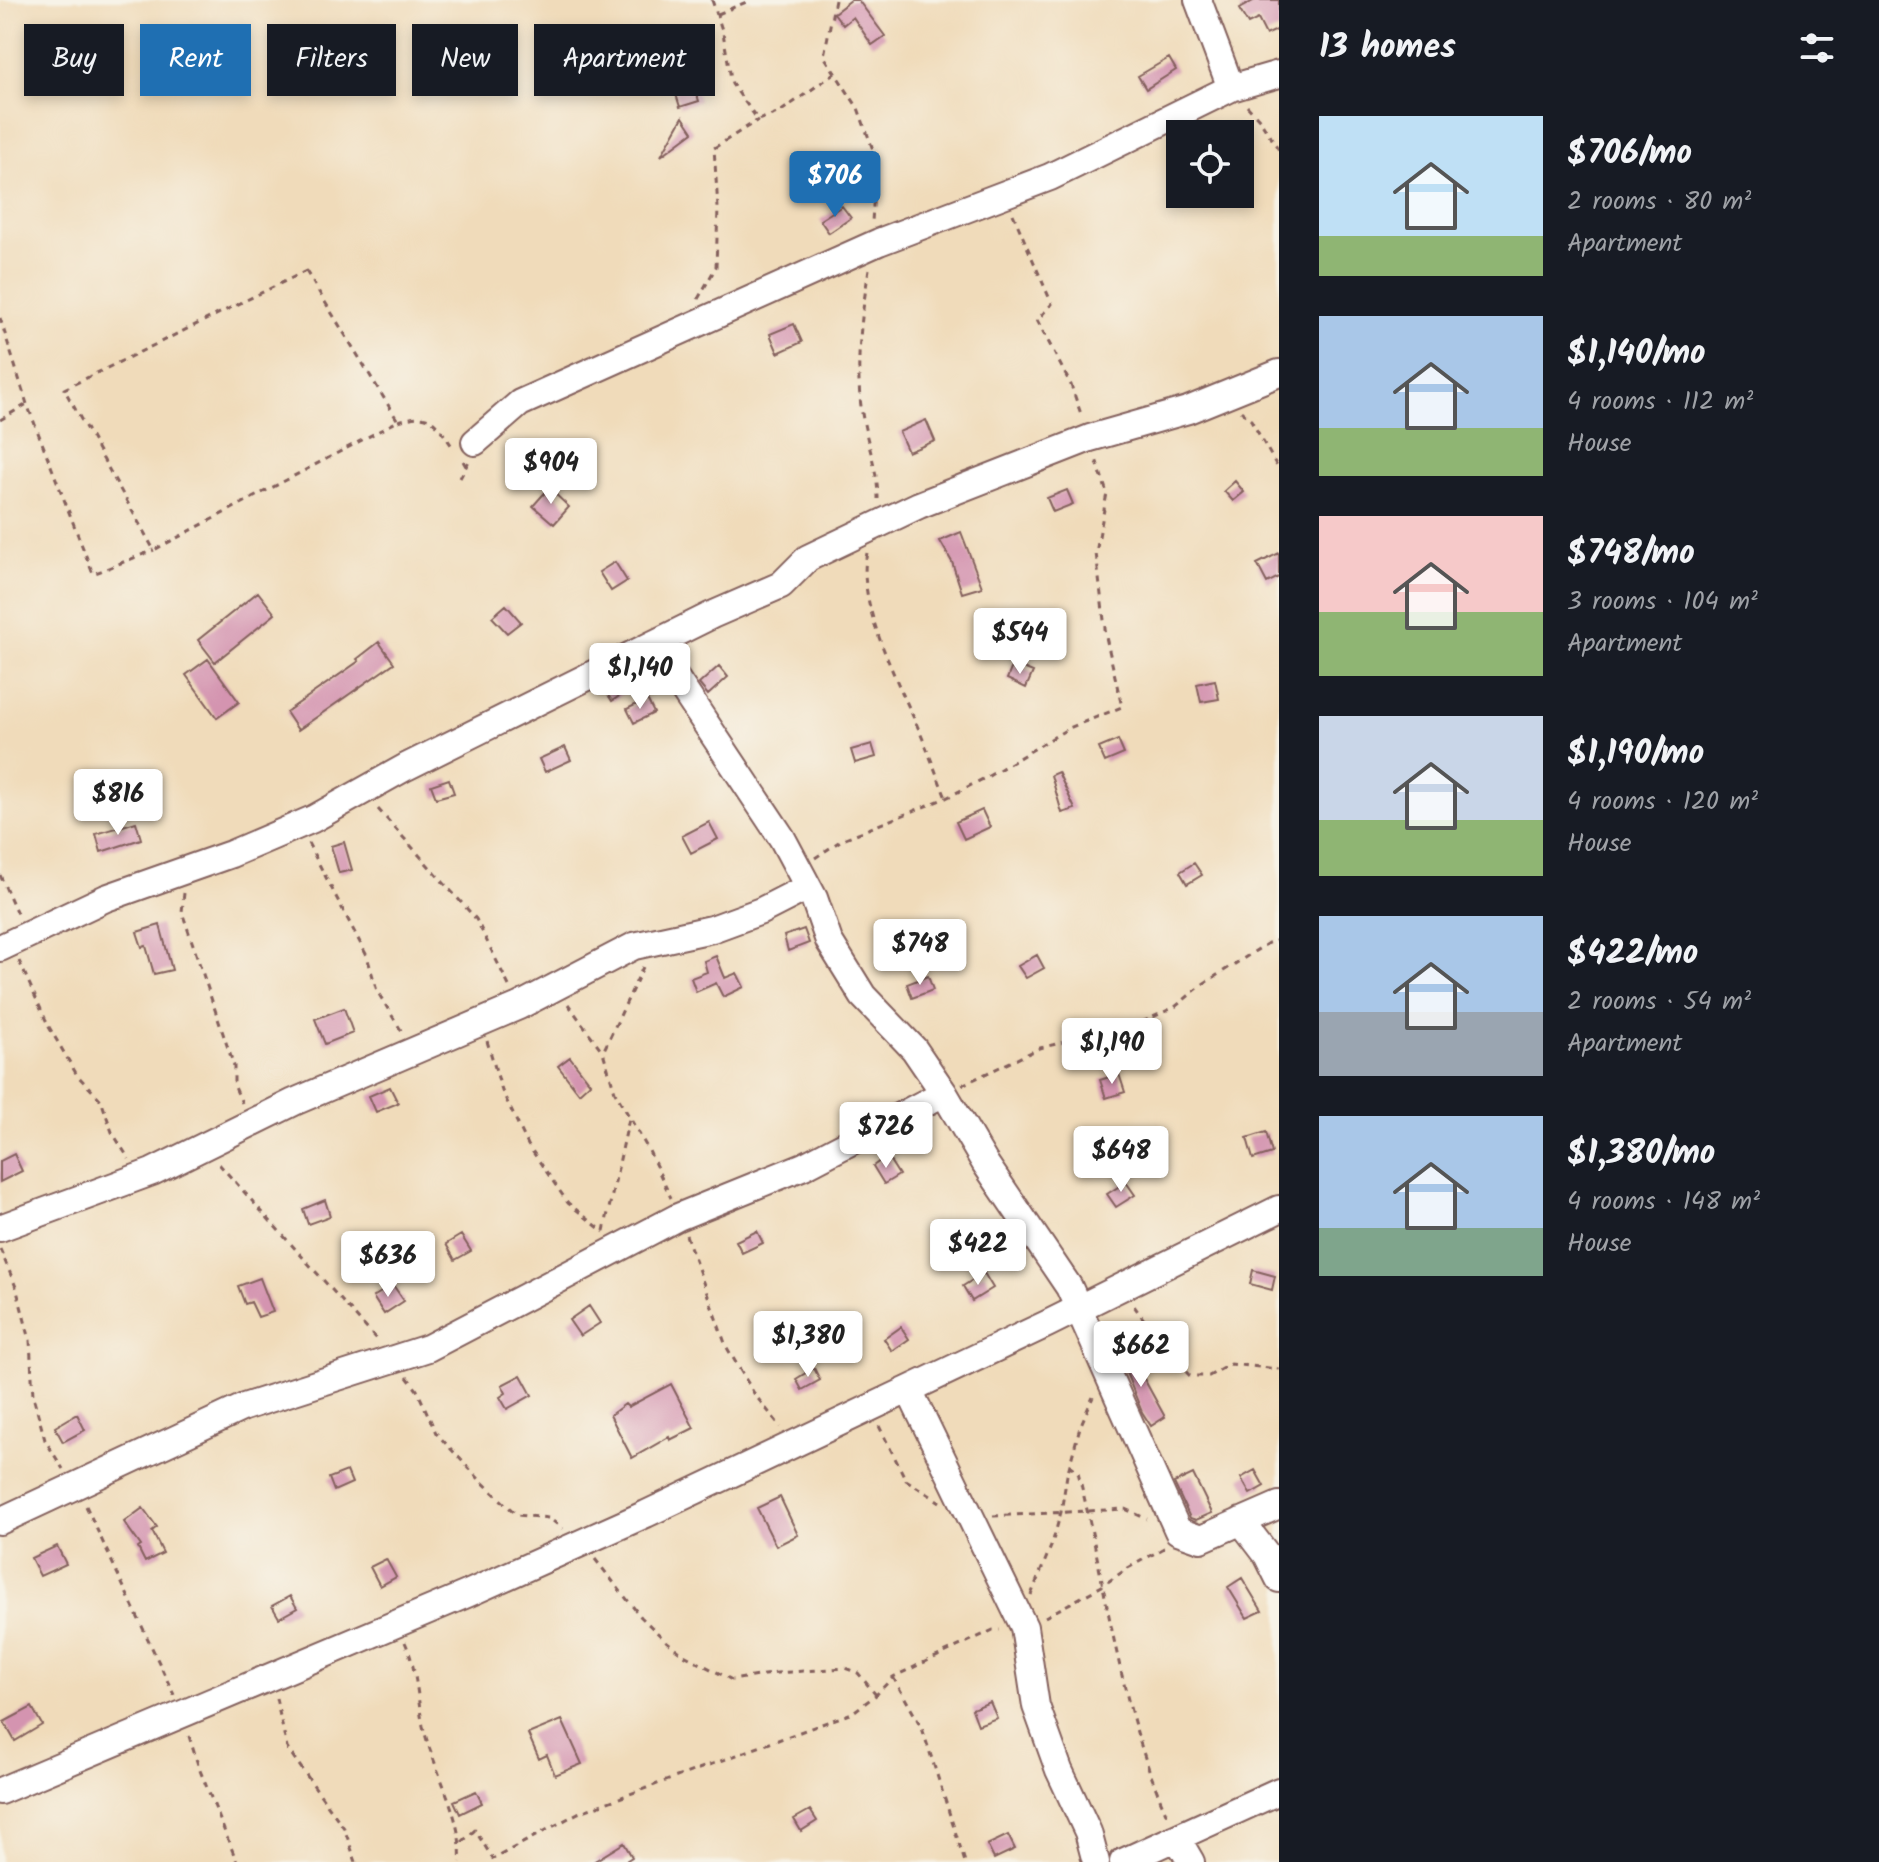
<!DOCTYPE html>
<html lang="en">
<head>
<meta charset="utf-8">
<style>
  :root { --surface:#171b24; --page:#20242c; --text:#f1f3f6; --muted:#9ea1a6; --accent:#1f6fb2 }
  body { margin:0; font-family:Kalam,sans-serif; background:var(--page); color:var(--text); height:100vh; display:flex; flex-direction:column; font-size:30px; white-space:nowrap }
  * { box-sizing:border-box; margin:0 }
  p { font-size:26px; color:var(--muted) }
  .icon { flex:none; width:44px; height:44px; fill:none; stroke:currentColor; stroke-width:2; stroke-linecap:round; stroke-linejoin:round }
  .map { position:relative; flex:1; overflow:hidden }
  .side { display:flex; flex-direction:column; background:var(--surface); width:600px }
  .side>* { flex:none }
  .top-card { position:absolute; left:24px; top:24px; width:760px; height:72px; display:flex; gap:16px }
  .buttons { position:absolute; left:1166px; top:120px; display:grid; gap:16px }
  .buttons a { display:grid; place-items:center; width:88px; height:88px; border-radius:0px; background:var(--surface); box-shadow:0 4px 12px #0003; font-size:40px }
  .price { position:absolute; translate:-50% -68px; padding:0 18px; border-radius:8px; background:#fff; color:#222; font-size:26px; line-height:52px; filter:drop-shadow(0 2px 4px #0008) }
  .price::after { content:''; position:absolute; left:50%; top:48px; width:24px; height:18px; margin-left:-12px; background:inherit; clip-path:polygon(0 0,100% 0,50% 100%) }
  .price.on { background:var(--accent); color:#fff }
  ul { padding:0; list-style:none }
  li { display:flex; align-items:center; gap:24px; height:200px; padding:0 40px }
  li span { display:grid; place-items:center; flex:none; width:224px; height:160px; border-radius:0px; color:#555 }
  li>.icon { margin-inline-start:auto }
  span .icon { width:96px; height:96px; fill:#fffc; stroke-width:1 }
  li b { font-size:34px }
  h2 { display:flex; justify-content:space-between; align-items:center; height:96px; padding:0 40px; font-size:34px }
  .pill { padding:0 28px; border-radius:0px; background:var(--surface); box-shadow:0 4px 12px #0003; font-size:28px; line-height:72px }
  .pill.on { background:var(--accent); color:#fff }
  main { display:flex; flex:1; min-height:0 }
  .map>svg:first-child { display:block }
  .building { fill:#d494b0 }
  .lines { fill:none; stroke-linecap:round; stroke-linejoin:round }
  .minor-casing { stroke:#84615d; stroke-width:30 }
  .path { stroke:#84615d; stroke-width:3; stroke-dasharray:6 6; stroke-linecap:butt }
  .minor { stroke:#fff; stroke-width:26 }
</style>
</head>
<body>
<main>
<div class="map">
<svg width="1279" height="1862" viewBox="0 0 1279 1862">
  <rect width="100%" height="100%" fill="#f7f3e8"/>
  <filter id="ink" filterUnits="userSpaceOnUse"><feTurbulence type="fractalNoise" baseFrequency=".0125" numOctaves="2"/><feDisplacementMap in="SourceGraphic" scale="16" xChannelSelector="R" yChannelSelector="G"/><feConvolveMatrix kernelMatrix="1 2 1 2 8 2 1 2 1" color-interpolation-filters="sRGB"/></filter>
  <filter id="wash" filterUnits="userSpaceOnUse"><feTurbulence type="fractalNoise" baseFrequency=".006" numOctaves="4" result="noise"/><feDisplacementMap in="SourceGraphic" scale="32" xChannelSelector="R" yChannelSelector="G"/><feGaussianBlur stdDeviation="1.8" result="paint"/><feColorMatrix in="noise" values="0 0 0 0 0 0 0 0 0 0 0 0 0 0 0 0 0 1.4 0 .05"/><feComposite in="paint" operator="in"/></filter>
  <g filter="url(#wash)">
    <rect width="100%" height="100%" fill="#f0dbba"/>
    <g id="blocks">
      <path class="building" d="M851 0H858L885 36 872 45 853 17 843 25 834 13Z
        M1255 0H1279V29L1266 35 1258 19 1248 24 1239 9Z
        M1169 58 1176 70 1146 89 1138 76Z
        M694 85 699 101 680 107 675 91Z
        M683 117 693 132 661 156Z
        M842 206 851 218 829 233 820 220Z
        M794 324 802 342 778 353 770 334Z
        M926 420 935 441 908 452 899 432Z
        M1235 481 1244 492 1233 501 1224 491Z
        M549 488 569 507 554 524 533 506Z
        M1067 490 1073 504 1053 512 1047 498Z
        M961 532 982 587 962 593 952 562 940 541Z
        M1279 553V577L1267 583 1257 564Z
        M615 562 627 581 611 591 599 572Z
        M258 592 275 614 215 662 198 640Z
        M506 605 521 622 507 633 492 617Z
        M379 642 394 663 298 730 286 712 359 661 357 659Z
        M208 659 239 702 217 718 186 675Z
        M1013 664 1033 672 1026 688 1007 679Z
        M719 666 728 677 708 695 699 684Z
        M1215 680 1219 699 1201 702 1197 684Z
        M616 681 624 693 612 701 603 687Z
        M647 699 654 713 634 723 627 709Z
        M1118 740 1124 754 1105 762 1099 748Z
        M872 744 876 757 855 763 851 750Z
        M565 747 571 760 545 772 539 759Z
        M1058 772 1075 809 1062 813 1051 775Z
        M449 779 454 793 436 798 431 785Z
        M982 810 990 827 964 839 956 822Z
        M136 822 141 839 101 852 96 834Z
        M709 822 718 839 691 853 682 836Z
        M344 842 352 870 339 873 331 846Z
        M1194 863 1202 875 1187 884 1180 872Z
        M160 925 172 970 154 974 146 946 142 947 137 932Z
        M804 929 809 943 788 951 784 936Z
        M1037 955 1044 968 1026 978 1018 966Z
        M716 956 725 978 737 973 744 987 723 997 716 983 696 992 691 978 707 972 704 961Z
        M928 976 933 990 912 998 907 984Z
        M344 1008 353 1033 325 1044 315 1019Z
        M570 1057 590 1083 579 1093 558 1066Z
        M1119 1074 1125 1092 1106 1098 1100 1080Z
        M390 1087 398 1103 376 1112 369 1096Z
        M1266 1132 1272 1153 1253 1159 1247 1138Z
        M14 1154 22 1171 0 1182V1161Z
        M887 1156 899 1175 884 1184 873 1166Z
        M1126 1182 1135 1195 1116 1207 1107 1194Z
        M325 1200 330 1216 308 1224 303 1209Z
        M757 1231 763 1243 742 1253 736 1241Z
        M461 1235 471 1251 455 1260 446 1244Z
        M1253 1270 1275 1276 1272 1290 1250 1284Z
        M984 1273 993 1288 972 1301 963 1286Z
        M260 1278 273 1312 258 1317 251 1302 245 1304 238 1286Z
        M393 1285 404 1301 384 1314 373 1297Z
        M589 1306 600 1323 580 1336 569 1320Z
        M901 1327 909 1339 892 1351 884 1339Z
        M1126 1346 1165 1417 1151 1426 1142 1412 1117 1350Z
        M814 1368 820 1380 802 1390 796 1379Z
        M521 1375 532 1395 507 1409 500 1397 506 1393 502 1385Z
        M671 1384 694 1428 670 1440 669 1437 632 1458 610 1415 625 1404 628 1407Z
        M77 1414 85 1430 63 1442 55 1427Z
        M1255 1470 1264 1486 1250 1494 1241 1478Z
        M347 1471 352 1483 334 1491 329 1478Z
        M1193 1474 1212 1513 1196 1520 1190 1518 1174 1483Z
        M780 1497 798 1535 776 1546 757 1508Z
        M143 1508 157 1527 152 1531 163 1553 145 1562 138 1548 141 1546 124 1522Z
        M57 1546 66 1564 40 1576 31 1558Z
        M386 1559 396 1577 380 1586 370 1567Z
        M1242 1578 1262 1611 1247 1618 1228 1587Z
        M290 1596 297 1608 279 1618 272 1606Z
        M990 1702 997 1718 978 1725 972 1709Z
        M32 1707 42 1725 15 1741 4 1722Z
        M562 1720 582 1764 555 1775 547 1755 539 1759 528 1734Z
        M476 1791 482 1803 460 1814 454 1801Z
        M810 1810 817 1821 801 1831 794 1819Z
        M1008 1835 1015 1849 994 1859 987 1845Z
        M624 1843 632 1857 624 1862H593Z"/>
    </g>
  </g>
  <g filter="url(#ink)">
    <use href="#blocks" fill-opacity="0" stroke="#84615d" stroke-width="2"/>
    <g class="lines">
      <defs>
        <path id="minor" d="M1198 0 1231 88
          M475 442 520 403 879 242 1050 177 1231 88 1279 74
          M653 644 782 838 814 898 829 941 863 996 914 1049 944 1093 985 1163 1069 1287 1178 1531 1201 1539 1279 1505
          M0 948 106 898 231 854 313 819 406 767 712 615 781 585 808 558 919 505 1090 438 1188 410 1279 373
          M0 1228 152 1172 294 1102 519 1006 634 946 712 929 761 911 808 887
          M909 1390 1024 1627 1036 1706 1059 1770 1088 1832 1096 1862
          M0 1521 244 1407 428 1348 678 1217 804 1166 944 1093
          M1241 1521 1267 1555 1279 1579
          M0 1791 467 1594 646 1514 1047 1324 1279 1209
          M1177 1838 1191 1862
          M1123 1862 1279 1791"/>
      </defs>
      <use href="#minor" class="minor-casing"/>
      <path class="path" d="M712 0 723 33 732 84 758 120 780 112 835 73
        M835 0 824 56 858 108 876 158 872 222
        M718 14 751 0
        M1247 106 1260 120 1279 150
        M1013 214 1052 304 1037 320 1071 385 1082 417
        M869 269C861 317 854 371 863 419 868 446 878 471 878 499
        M306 271 398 421 154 550 64 389Z
        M698 299 716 267 718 208 714 148 758 120
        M0 318 27 404 93 574 154 550
        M1241 411 1251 420 1279 470
        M0 420 27 404
        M398 421C434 411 434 421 454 449
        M463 461 467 468
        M460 478 469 461
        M867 553C856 602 896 678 916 723 927 748 936 773 946 798
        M378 809 476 919 510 988
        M308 843 367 956 377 991 402 1032
        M815 858 843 839 946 798 987 777 1069 728 1122 707 1106 637 1096 553 1107 493 1096 459
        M0 875 18 916
        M184 893 182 912 234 1066V1085L242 1103
        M19 961 49 1027 77 1075 101 1100 112 1132 129 1159
        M643 967 603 1052 615 1092 649 1151 671 1198
        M568 1004 603 1052
        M487 1041 502 1091 528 1145 568 1203 604 1232
        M962 1085 1040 1048 1140 1023 1175 1007 1203 984 1268 943 1279 940
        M219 1164 377 1340
        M604 1231 630 1114
        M686 1235 726 1346 755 1395 781 1427
        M0 1249 16 1287 30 1340 33 1396 45 1440 63 1469
        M1134 1306 1168 1353 1190 1376H1209L1230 1364 1279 1369
        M407 1377 417 1390 436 1433 479 1479 517 1515 549 1518 563 1529
        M879 1426 906 1480 940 1502
        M1069 1465 1078 1472C1107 1586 1119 1709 1168 1817
        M86 1506 174 1695
        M993 1516 1125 1509 1147 1519
        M595 1559 641 1617 666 1641 684 1655 732 1680 777 1673 845 1668 858 1673 876 1695
        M1031 1595 1052 1544 1061 1512 1067 1475 1080 1427 1093 1397
        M1045 1617 1102 1586 1128 1568 1166 1547
        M405 1642C417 1669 417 1698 423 1726 433 1769 464 1819 460 1862
        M893 1677 922 1728 965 1862
        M276 1698 287 1748 344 1828 356 1862
        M189 1736 199 1768 237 1862
        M462 1842 475 1830 493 1859 578 1813 852 1713 876 1695 893 1677 993 1630H1000"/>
      <use href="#minor" class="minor"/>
    </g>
  </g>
</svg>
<div class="buttons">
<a><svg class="icon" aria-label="locate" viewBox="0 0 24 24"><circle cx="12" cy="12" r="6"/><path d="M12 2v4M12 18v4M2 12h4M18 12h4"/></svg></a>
</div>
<b class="price on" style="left:835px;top:219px">$706</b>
<b class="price" style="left:551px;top:506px">$904</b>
<b class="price" style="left:1020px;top:676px">$544</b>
<b class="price" style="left:640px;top:711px">$1,140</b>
<b class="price" style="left:118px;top:837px">$816</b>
<b class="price" style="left:920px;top:987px">$748</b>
<b class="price" style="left:1112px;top:1086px">$1,190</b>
<b class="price" style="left:886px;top:1170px">$726</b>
<b class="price" style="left:1121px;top:1194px">$648</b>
<b class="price" style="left:978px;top:1287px">$422</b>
<b class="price" style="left:388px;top:1299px">$636</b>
<b class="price" style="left:808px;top:1379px">$1,380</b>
<b class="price" style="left:1141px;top:1389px">$662</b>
<div class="top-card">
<a class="pill">Buy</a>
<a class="pill on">Rent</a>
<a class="pill">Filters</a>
<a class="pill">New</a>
<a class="pill">Apartment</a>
</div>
</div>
<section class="side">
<h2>13 homes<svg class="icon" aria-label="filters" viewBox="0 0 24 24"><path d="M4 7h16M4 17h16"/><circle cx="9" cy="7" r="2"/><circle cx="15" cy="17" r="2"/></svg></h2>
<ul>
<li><span style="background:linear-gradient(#bfe0f5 75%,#8fb573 0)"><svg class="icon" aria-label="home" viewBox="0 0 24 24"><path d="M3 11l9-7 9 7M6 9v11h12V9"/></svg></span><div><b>$706/mo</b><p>2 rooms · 80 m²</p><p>Apartment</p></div></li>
<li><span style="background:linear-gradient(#a9c7e8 70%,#8fb573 0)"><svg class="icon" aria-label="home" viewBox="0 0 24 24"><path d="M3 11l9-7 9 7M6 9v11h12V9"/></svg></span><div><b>$1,140/mo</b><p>4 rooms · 112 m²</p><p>House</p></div></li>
<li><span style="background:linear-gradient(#f6c9c9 60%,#8fb573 0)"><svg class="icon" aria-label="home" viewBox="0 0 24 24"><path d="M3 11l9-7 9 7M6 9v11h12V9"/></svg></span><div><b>$748/mo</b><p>3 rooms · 104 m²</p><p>Apartment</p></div></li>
<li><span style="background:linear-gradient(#c9d6e8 65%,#8fb573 0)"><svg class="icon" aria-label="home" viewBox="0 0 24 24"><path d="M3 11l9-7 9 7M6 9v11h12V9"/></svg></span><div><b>$1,190/mo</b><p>4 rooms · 120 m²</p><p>House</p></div></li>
<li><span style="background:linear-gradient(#a9c7e8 60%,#9aa5b1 0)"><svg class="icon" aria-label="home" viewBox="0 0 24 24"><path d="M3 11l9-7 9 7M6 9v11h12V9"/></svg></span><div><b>$422/mo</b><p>2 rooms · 54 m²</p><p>Apartment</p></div></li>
<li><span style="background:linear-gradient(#a9c7e8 70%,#7fa58c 0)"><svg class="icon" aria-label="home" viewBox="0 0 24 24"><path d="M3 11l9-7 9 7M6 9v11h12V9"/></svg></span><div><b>$1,380/mo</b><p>4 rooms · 148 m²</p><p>House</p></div></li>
</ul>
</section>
</main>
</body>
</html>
